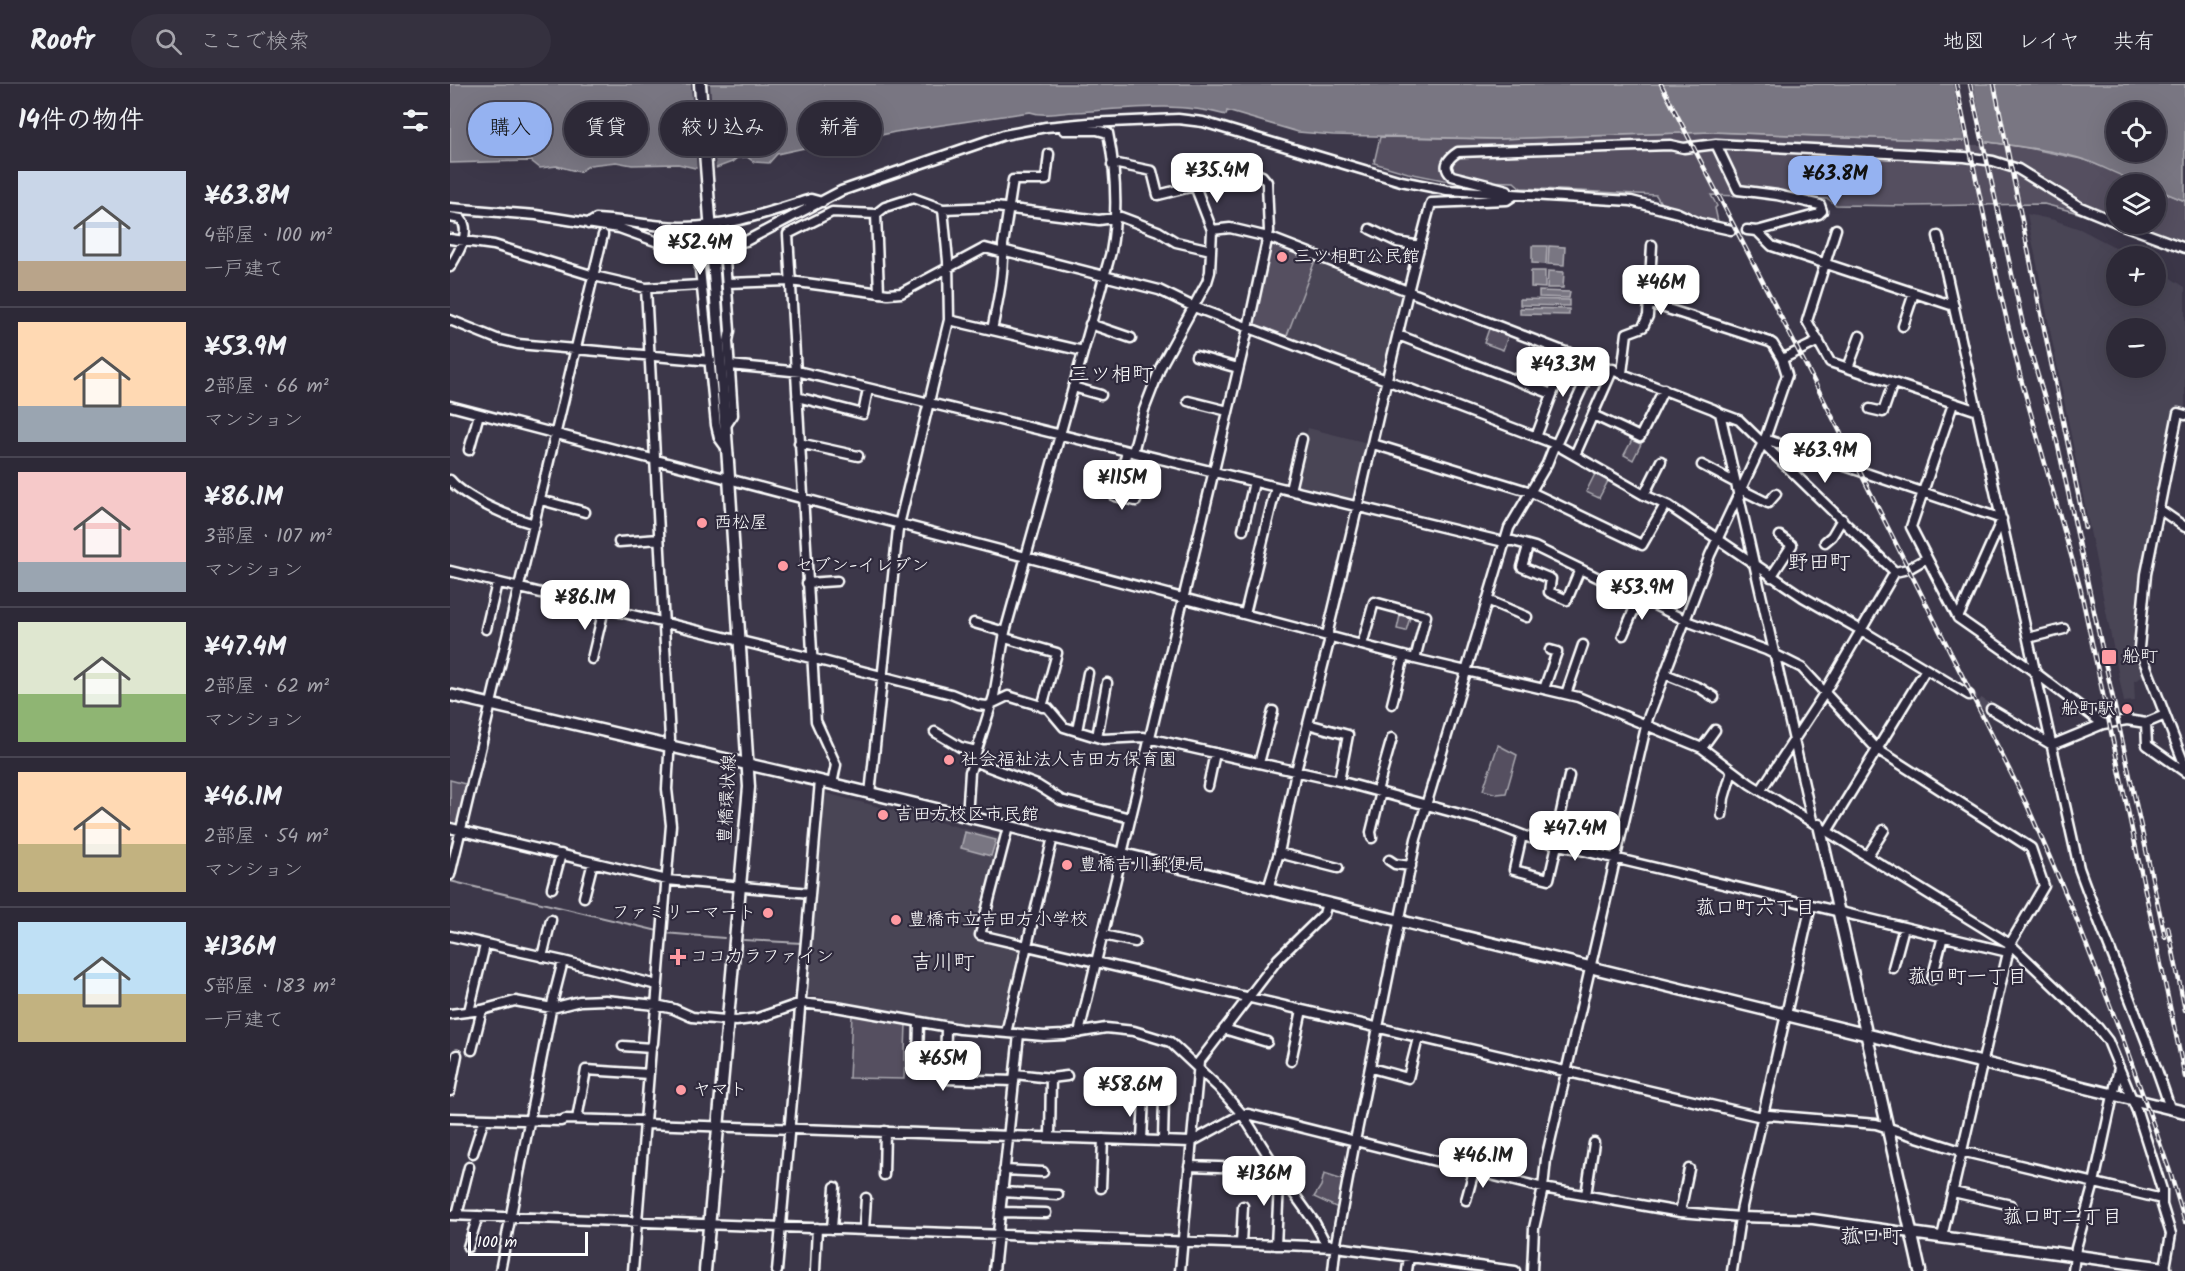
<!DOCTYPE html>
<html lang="ja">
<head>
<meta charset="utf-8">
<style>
  :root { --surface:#2d2937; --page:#35313f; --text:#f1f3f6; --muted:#a7a6ad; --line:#484552; --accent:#95b2f1 }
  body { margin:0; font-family:Kalam,"Klee One",sans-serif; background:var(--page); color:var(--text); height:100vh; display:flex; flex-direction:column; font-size:22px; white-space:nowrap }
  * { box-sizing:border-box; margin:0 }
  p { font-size:20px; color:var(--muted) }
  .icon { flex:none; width:33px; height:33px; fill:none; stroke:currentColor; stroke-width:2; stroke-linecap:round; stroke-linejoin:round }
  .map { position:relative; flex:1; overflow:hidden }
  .side { display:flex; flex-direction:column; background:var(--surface); width:450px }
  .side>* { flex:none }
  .hud { position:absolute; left:18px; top:18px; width:570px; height:54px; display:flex; gap:12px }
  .buttons { position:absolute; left:1656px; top:18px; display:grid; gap:12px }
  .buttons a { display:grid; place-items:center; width:60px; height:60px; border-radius:50%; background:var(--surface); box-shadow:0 6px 24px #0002,0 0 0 2px var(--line); font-size:30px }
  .scale { position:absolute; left:18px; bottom:15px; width:120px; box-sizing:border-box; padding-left:6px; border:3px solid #fff; border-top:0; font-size:16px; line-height:21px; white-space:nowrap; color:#fff; -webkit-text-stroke:4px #2f2a3d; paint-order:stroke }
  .price { position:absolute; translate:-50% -51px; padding:0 14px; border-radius:12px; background:#fff; color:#222; font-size:20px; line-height:39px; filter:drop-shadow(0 2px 3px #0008) }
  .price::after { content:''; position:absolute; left:50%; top:36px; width:18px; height:14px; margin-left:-9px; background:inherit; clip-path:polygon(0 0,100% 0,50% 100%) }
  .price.active { background:var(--accent); color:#111 }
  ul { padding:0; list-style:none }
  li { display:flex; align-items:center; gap:18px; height:150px; padding:0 18px }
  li+li { border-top:2px solid var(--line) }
  li span { display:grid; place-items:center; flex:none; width:168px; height:120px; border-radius:0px; color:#555 }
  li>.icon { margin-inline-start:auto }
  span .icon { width:72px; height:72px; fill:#fffc; stroke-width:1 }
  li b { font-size:26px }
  h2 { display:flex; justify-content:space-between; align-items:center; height:72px; padding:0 18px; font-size:26px }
  .pill { padding:0 21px; border-radius:27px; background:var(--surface); box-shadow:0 6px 24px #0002,0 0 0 2px var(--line); font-size:21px; line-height:54px }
  .pill.active { background:var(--accent); color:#111 }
  header { display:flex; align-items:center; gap:36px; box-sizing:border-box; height:84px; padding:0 30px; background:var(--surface); border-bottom:2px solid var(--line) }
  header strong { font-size:28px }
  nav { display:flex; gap:33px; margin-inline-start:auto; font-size:21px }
  .search { width:420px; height:54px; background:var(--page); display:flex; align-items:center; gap:15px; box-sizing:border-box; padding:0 21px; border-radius:33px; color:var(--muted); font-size:22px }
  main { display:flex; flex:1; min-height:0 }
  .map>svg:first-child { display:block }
  .built { fill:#494455; fill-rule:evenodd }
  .green { fill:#555060; stroke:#aaa8b0; stroke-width:1.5 }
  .water { fill:#797682; stroke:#afadb4; stroke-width:1.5; fill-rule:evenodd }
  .pier { fill:#3c3749 }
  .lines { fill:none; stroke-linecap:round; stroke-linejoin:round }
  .stream { stroke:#afadb4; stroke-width:2 }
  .minor-tunnel { stroke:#504b5b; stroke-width:8; stroke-dasharray:8 4; stroke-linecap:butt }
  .minor-casing { stroke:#fff; stroke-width:13 }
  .tertiary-casing { stroke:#fff; stroke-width:15 }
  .secondary-casing { stroke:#fff; stroke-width:15 }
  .minor { stroke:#2f2a3d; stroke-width:8 }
  .tertiary { stroke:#2f2a3d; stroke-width:10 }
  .secondary { stroke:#2f2a3d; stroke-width:10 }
  .rail-casing { stroke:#fff; stroke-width:4.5 }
  .rail { stroke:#2f2a3d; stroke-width:2; stroke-dasharray:7; stroke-linecap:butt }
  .poi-dot { fill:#ff9aa2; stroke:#2f2a3d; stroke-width:2 }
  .labels { text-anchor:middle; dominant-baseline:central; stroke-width:4.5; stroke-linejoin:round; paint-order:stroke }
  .poi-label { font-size:18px; fill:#fff; stroke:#2f2a3d; text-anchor:start }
  .street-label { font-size:18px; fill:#fff; stroke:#2f2a3d }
  .neighbourhood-label { font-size:20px; fill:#fff; stroke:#2f2a3d }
  .quarter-label { font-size:21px; fill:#fff; stroke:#2f2a3d }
</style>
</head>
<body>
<header>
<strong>Roofr</strong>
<div class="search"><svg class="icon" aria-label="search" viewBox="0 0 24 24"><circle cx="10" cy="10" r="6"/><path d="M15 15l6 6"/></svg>ここで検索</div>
<nav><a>地図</a><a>レイヤ</a><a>共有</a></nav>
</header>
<main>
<section class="side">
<h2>14件の物件<svg class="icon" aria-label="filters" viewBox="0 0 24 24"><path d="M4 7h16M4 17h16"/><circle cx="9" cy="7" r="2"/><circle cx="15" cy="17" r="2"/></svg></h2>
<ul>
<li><span style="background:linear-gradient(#c9d6e8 75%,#b9a48a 0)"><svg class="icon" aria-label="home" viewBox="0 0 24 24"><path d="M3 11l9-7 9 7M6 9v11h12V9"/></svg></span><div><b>¥63.8M</b><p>4部屋 · 100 m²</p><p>一戸建て</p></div></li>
<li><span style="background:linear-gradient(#ffd9b3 70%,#9aa5b1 0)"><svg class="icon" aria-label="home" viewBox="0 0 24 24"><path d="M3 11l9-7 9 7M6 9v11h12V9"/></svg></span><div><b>¥53.9M</b><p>2部屋 · 66 m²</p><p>マンション</p></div></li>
<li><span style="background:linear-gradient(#f6c9c9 75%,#9aa5b1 0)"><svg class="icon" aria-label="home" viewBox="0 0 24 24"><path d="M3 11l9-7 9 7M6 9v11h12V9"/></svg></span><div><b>¥86.1M</b><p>3部屋 · 107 m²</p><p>マンション</p></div></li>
<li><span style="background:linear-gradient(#dfe7d0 60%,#8fb573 0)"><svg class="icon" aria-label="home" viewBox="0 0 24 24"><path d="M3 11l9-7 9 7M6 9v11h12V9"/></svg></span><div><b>¥47.4M</b><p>2部屋 · 62 m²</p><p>マンション</p></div></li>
<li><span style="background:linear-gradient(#ffd9b3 60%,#c2b280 0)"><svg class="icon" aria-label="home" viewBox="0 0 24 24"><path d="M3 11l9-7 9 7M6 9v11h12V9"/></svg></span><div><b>¥46.1M</b><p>2部屋 · 54 m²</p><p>マンション</p></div></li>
<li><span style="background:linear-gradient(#bfe0f5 60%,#c2b280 0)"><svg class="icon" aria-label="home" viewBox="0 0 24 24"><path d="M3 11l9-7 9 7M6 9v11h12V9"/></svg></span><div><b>¥136M</b><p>5部屋 · 183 m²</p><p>一戸建て</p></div></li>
</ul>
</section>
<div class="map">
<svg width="1735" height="1187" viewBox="0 0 1735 1187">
  <rect width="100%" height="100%" fill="#3c3749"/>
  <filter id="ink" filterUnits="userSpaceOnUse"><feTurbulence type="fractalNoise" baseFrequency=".0167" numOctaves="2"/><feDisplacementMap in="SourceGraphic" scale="12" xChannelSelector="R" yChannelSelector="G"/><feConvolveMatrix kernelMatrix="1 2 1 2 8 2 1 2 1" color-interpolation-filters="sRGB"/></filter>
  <g filter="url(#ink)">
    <path class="built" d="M1577 130 1604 136 1630 145 1682 172H1666V212H1706V185L1735 203V328L1728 326 1685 564 1694 592 1684 597 1685 617 1674 618ZM1666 244H1706V284H1666Z
      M866 174 952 206 954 211 935 286 932 289 836 254Z
      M858 344 918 359 906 417 903 418 843 402Z
      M372 709H375L547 753 550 757 526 855 573 866 555 943 498 937 370 913 356 912Z"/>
    <path class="green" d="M1262 48 1539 58 1578 64 1636 76 1695 100H1666V140H1706V105L1735 117V167L1628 129 1594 120 1459 122 1386 121 1378 115 1261 111 1267 122 1265 124 1269 142 1212 121 1206 111 1071 104 1064 98 993 96 958 89 924 79 930 53 1046 55Z
      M823 158 866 174 836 254 801 241 820 160Z
      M1040 242 1059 249 1053 266 1034 259Z
      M1182 356 1191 360 1183 376 1174 371Z
      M1145 390 1158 397 1149 414 1136 408Z
      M951 527 961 530 956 547 947 545Z
      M1048 661 1067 671 1056 709 1047 710 1033 706Z
      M0 696 19 701 8 742 6 743 0 741Z
      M402 930 456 940 454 995 399 994Z
      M874 1090 896 1097 890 1125 864 1113 871 1102Z"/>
    <path class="water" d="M0 0H1735V117L1706 105V100C1681 100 1658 84 1635 76 1604 66 1571 63 1539 58L1262 48 1046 55 883 51 848 48 777 27 776 31C727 17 676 25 626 28 610 28 595 33 580 28L445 48 374 64 359 63 327 70 319 79 304 78 297 73 287 74 282 78 266 84H245L228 80 182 81 166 78 140 81 129 88 107 82 90 84 81 77 0 79ZM1666 28H1706V68H1666Z
      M1082 162H1097L1096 180 1082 179Z
      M1099 162 1115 163 1114 181 1098 180Z
      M1081 187H1095V204L1081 203Z
      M1098 187 1114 188 1113 204H1097Z
      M1089 207 1120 208 1119 214 1089 213Z
      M1070 215 1119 216V222L1070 221Z
      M1070 224 1119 225V231L1070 230Z
      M515 748 546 756 541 772 511 764Z"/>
    <path class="pier" d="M241 0H260L266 87H247Z
      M1503 0H1523L1536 61H1516Z"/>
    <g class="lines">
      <path class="stream" d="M0 797 208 847
        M214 849 274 854
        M294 856 352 859"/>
      <path class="minor-tunnel" d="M251 201 277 199
        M1519 611 1541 625"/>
      <defs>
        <path id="minor" d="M745 102 762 146
          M1057 106 1002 92C992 83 997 75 1008 68L1220 61 1234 64 1266 60
          M0 124 86 131 169 144 216 161 248 165 266 341 269 354 277 365
          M426 130 429 209
          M0 133 11 135C22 148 7 171 0 183
          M138 140 146 135C175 136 205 143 234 143 278 143 319 128 361 115L372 118
          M1670 140 1735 164
          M920 145 947 158 970 162
          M1386 145 1357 237 1380 278 1528 327
          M1297 146 1307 147 1369 130 1372 127 1370 121 1327 111 1288 106 1266 60 1515 73 1543 77 1568 85 1630 123 1666 138
          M1307 147 1322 162 1328 164 1504 222
          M1488 152 1629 784C1658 865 1694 943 1720 1024
          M0 155 44 161 144 192 196 204 251 201
          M277 199 340 197 438 210 451 209 535 164 550 168 556 167 709 206 744 223 1105 360 1194 411 1219 422 1353 513 1416 549 1519 611
          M0 236 47 255 68 260 261 277
          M499 236 633 267
          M640 240 681 254
          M1453 242 1464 209
          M542 246C548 217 554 190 553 161L563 96H596L599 70
          M948 251 1102 310
          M746 272 788 284
          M1332 275 1369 257
          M280 281 351 288 1050 457H1063L1085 463 1239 538 1316 566 1352 584 1427 665 1581 764 1594 802 1560 860 1492 1153
          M1398 284 1410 252
          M1172 289 1177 249 1193 243 1198 232 1202 161
          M623 303 651 311
          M347 313 413 330 418 305
          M738 317 778 327
          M1503 320 1461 443 1508 534 1578 583 1653 640
          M0 322 965 575 1128 613 1252 664 1300 700 1560 860 1648 944 1658 957 1687 1027 1712 1106V1121L1721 1150 1715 1184 1717 1187
          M1420 325 1433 328 1443 299
          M1270 329 1289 336 1445 488 1372 613 1311 706
          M1143 331 1190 353 1214 305
          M1735 331 1728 329 1696 490 1689 564 1735 682
          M275 343 283 331 278 257 280 247 274 162 296 157 391 107 554 51 596 43 638 39 728 35 753 38 951 97 997 106 1181 117 1228 129 1249 139 1281 146
          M1086 353 1118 268
          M1315 355 1552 435 1508 534
          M349 359 408 372
          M923 360 1081 408 1192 461 1215 421
          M1106 361 1144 278
          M19 366 29 330
          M677 367 665 412 686 417 699 372
          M683 368 694 326 711 282 757 198 760 188 762 146 780 144 818 153 1263 325 1270 329 1362 736
          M1125 371 1163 285
          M1252 381 1286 399
          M0 396C16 415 61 434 85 440
          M1290 405 1318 419 1326 410
          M840 406 852 355
          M1194 411 1211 377
          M91 416 135 428
          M1709 425 1735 443
          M793 446 804 398
          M169 458 209 455
          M1375 458 1382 452 1392 435
          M1078 462 1072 483 1101 495 1099 508 1117 516 1130 485
          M0 487 361 574 501 610 528 621 537 622 558 612 598 624 614 643 653 655 693 653 889 697 1039 738 1080 754 1558 868
          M1445 488 1458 485 1477 474
          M1321 493 1342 461 1330 452
          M357 499 387 497
          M1037 516 1077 533
          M795 530 826 403
          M524 539 555 548
          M36 545 47 499
          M1173 551 1189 514
          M555 554 607 569 592 623
          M1578 554 1614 545
          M912 561 924 518 976 532 965 575
          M142 575 154 525
          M1215 590 1250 604 1264 613
          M1094 605 1107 568 1100 566
          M1116 610 1133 561
          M942 620 954 572
          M1541 625 1602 661 1653 640 1677 636 1696 639 1715 631
          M1696 639 1697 661 1735 688
          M858 640 898 651 889 697
          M627 647 638 589
          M485 648 510 663 526 667
          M647 653 657 599
          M1252 664 1265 646
          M523 677 587 701 611 716 680 734
          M809 679 823 627
          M382 700 386 681 366 637 338 150 382 128 426 130 435 123 463 114 493 125 546 123 649 136 671 133 708 147 726 158 761 166
          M758 702 765 669
          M927 707 942 654
          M420 710 448 445 499 236 498 177 493 125
          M1272 731 1274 714 1282 687
          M517 733 520 688 544 612 555 548 661 168C668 129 666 88 658 49L647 46H614
          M558 743 530 851 1312 1033 1319 1031 1426 1040 1511 1067 1712 1115
          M0 744 217 796 360 809
          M1378 746 1476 585
          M1072 751 1064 786 1099 795 1107 761
          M922 754 921 748 931 708
          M1104 760 1119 692
          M829 769 888 784
          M1418 771 1434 746
          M939 776 945 780 961 782
          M0 791 153 151
          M102 804 111 770
          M818 805 829 769 846 687 879 558 878 547C913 405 942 261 981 119L1057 116 1063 112
          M134 813 143 778
          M653 851 685 858
          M0 852 113 877 207 901
          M92 873 101 836
          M1443 884 1454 843
          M1482 895 1493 852
          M19 927 35 861
          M0 930 32 926 65 917 102 924 130 917 155 916 206 921 224 925 242 933 286 937 308 934 351 919 386 923 510 945 594 952 614 951 656 944 684 947 720 958 768 1003 792 1030 832 1093 865 1139 875 1158 882 1162
          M496 943 495 995 564 997
          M774 945 817 958
          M556 949 603 753
          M629 949 797 249 819 147 817 98 812 92 807 90 785 92 708 111 702 87 668 80 662 81
          M173 962 201 964
          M22 966 32 926
          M468 976 469 938
          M841 977 852 926
          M921 984 958 994 968 954
          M565 990 601 994 600 1052
          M601 994 617 992
          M0 1007 7 971
          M0 1034 111 1037 115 1035 191 1037 195 1040 741 1058 792 1030H798L1093 1104 1230 1128 1290 1133 1363 1135 1461 1149
          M127 1035 136 986 199 990
          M692 1056 694 1013
          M713 1057 714 1013
          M23 1069 34 1035
          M739 1082 827 1085
          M554 1086 593 1088
          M434 1091 435 1047
          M1047 1092 1054 1065
          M651 1104 653 1055
          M552 1108 608 1111
          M1503 1108 1561 1121
          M1136 1111 1144 1059
          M1016 1116 1024 1087
          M550 1128 596 1129
          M1230 1128 1239 1085
          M0 1131 886 1163 1065 1187
          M7 1131 19 1083
          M382 1145 385 1103
          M414 1146 416 1114
          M791 1159 793 1122
          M826 1161 829 1100 832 1093
          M18 1163 28 1132
          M50 1187 103 916 113 877
          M183 1187 201 964 203 959 221 741 217 705 220 655 196 204
          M327 1187 370 697
          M365 1187 367 1144
          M544 1187 569 950
          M730 1187 749 978 828 875 874 830 877 819
          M883 1187 886 1159 905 1057 966 755 1059 444 1097 380 1105 360
          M957 1187 959 1173
          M1082 1187 1084 1144 1093 1104 1096 1075 1198 634 1260 471 1316 352 1337 291 1332 275 1323 260 1320 258 1199 219
          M1282 1187 1291 1127 1361 821
          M1623 1187 1626 1164 1644 1099 1669 984"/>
        <path id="tertiary" d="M0 611 370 697 864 816 1735 1028
          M1369 741 1470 1187
          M1461 1149 1715 1184"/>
        <path id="secondary" d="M250 0 278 378 299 703 255 1187"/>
      </defs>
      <use href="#minor" class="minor-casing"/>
      <use href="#tertiary" class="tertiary-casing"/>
      <use href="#secondary" class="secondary-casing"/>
      <use href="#minor" class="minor"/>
      <use href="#tertiary" class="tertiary"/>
      <use href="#secondary" class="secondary"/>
      <defs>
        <path id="rail" d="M1211 0 1385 338 1577 721 1624 829 1672 952 1719 1085 1735 1138
          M1506 0 1551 212 1571 295 1630 503 1735 993
          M1520 0 1574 245 1606 353 1715 853
          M1544 0 1635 444
          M1718 843 1735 926"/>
      </defs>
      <use href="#rail" class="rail-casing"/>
      <use href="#rail" class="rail"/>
    </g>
  </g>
  <g class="poi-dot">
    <circle cx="832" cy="173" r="6"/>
    <circle cx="252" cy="439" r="6"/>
    <circle cx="333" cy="482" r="6"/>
    <rect x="1651" y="565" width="16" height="16" rx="3"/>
    <circle cx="1677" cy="625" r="6"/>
    <circle cx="499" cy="676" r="6"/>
    <circle cx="433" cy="731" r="6"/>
    <circle cx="617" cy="781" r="6"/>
    <circle cx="318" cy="829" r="6"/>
    <circle cx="446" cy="836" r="6"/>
    <path d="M225 864h6v6h6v6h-6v6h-6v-6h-6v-6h6z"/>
    <circle cx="231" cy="1006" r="6"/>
  </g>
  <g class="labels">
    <g class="poi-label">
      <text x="844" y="173">三ツ相町公民館</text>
      <text x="264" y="439">西松屋</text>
      <text x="345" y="482">セブン-イレブン</text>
      <text x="1672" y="573">船町</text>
      <text x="1665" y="625" text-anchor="end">船町駅</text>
      <text x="511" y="676">社会福祉法人吉田方保育園</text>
      <text x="445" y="731">吉田方校区市民館</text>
      <text x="629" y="781">豊橋吉川郵便局</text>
      <text x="306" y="829" text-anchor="end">ファミリーマート</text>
      <text x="458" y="836">豊橋市立吉田方小学校</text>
      <text x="240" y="873">ココカラファイン</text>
      <text x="243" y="1006">ヤマト</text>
    </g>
    <g class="street-label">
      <text transform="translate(278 715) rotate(-87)">豊橋環状線</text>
    </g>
    <g class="neighbourhood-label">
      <text x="1305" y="825">菰口町六丁目</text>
      <text x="1517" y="894">菰口町一丁目</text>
      <text x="1612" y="1134">菰口町二丁目</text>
    </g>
    <g class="quarter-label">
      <text x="661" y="291">三ツ相町</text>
      <text x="1369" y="479">野田町</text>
      <text x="493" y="879">吉川町</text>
      <text x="1421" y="1153">菰口町</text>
    </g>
  </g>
</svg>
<div class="buttons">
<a><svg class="icon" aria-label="locate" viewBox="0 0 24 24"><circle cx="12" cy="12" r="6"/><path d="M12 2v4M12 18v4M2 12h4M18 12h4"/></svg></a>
<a><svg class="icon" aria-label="layers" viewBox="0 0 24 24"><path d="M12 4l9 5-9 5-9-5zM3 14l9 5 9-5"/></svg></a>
<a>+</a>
<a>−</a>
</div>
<div class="scale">100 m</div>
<b class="price" style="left:767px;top:120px">¥35.4M</b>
<b class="price active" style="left:1385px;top:123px">¥63.8M</b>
<b class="price" style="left:250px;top:192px">¥52.4M</b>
<b class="price" style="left:1211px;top:232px">¥46M</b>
<b class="price" style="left:1113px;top:314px">¥43.3M</b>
<b class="price" style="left:1375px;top:400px">¥63.9M</b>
<b class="price" style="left:672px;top:427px">¥115M</b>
<b class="price" style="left:1192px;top:537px">¥53.9M</b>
<b class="price" style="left:135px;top:547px">¥86.1M</b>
<b class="price" style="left:1125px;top:778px">¥47.4M</b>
<b class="price" style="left:493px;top:1008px">¥65M</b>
<b class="price" style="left:680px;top:1034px">¥58.6M</b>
<b class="price" style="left:1033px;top:1105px">¥46.1M</b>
<b class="price" style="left:814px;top:1123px">¥136M</b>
<div class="hud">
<a class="pill active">購入</a>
<a class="pill">賃貸</a>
<a class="pill">絞り込み</a>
<a class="pill">新着</a>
</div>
</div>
</main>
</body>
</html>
